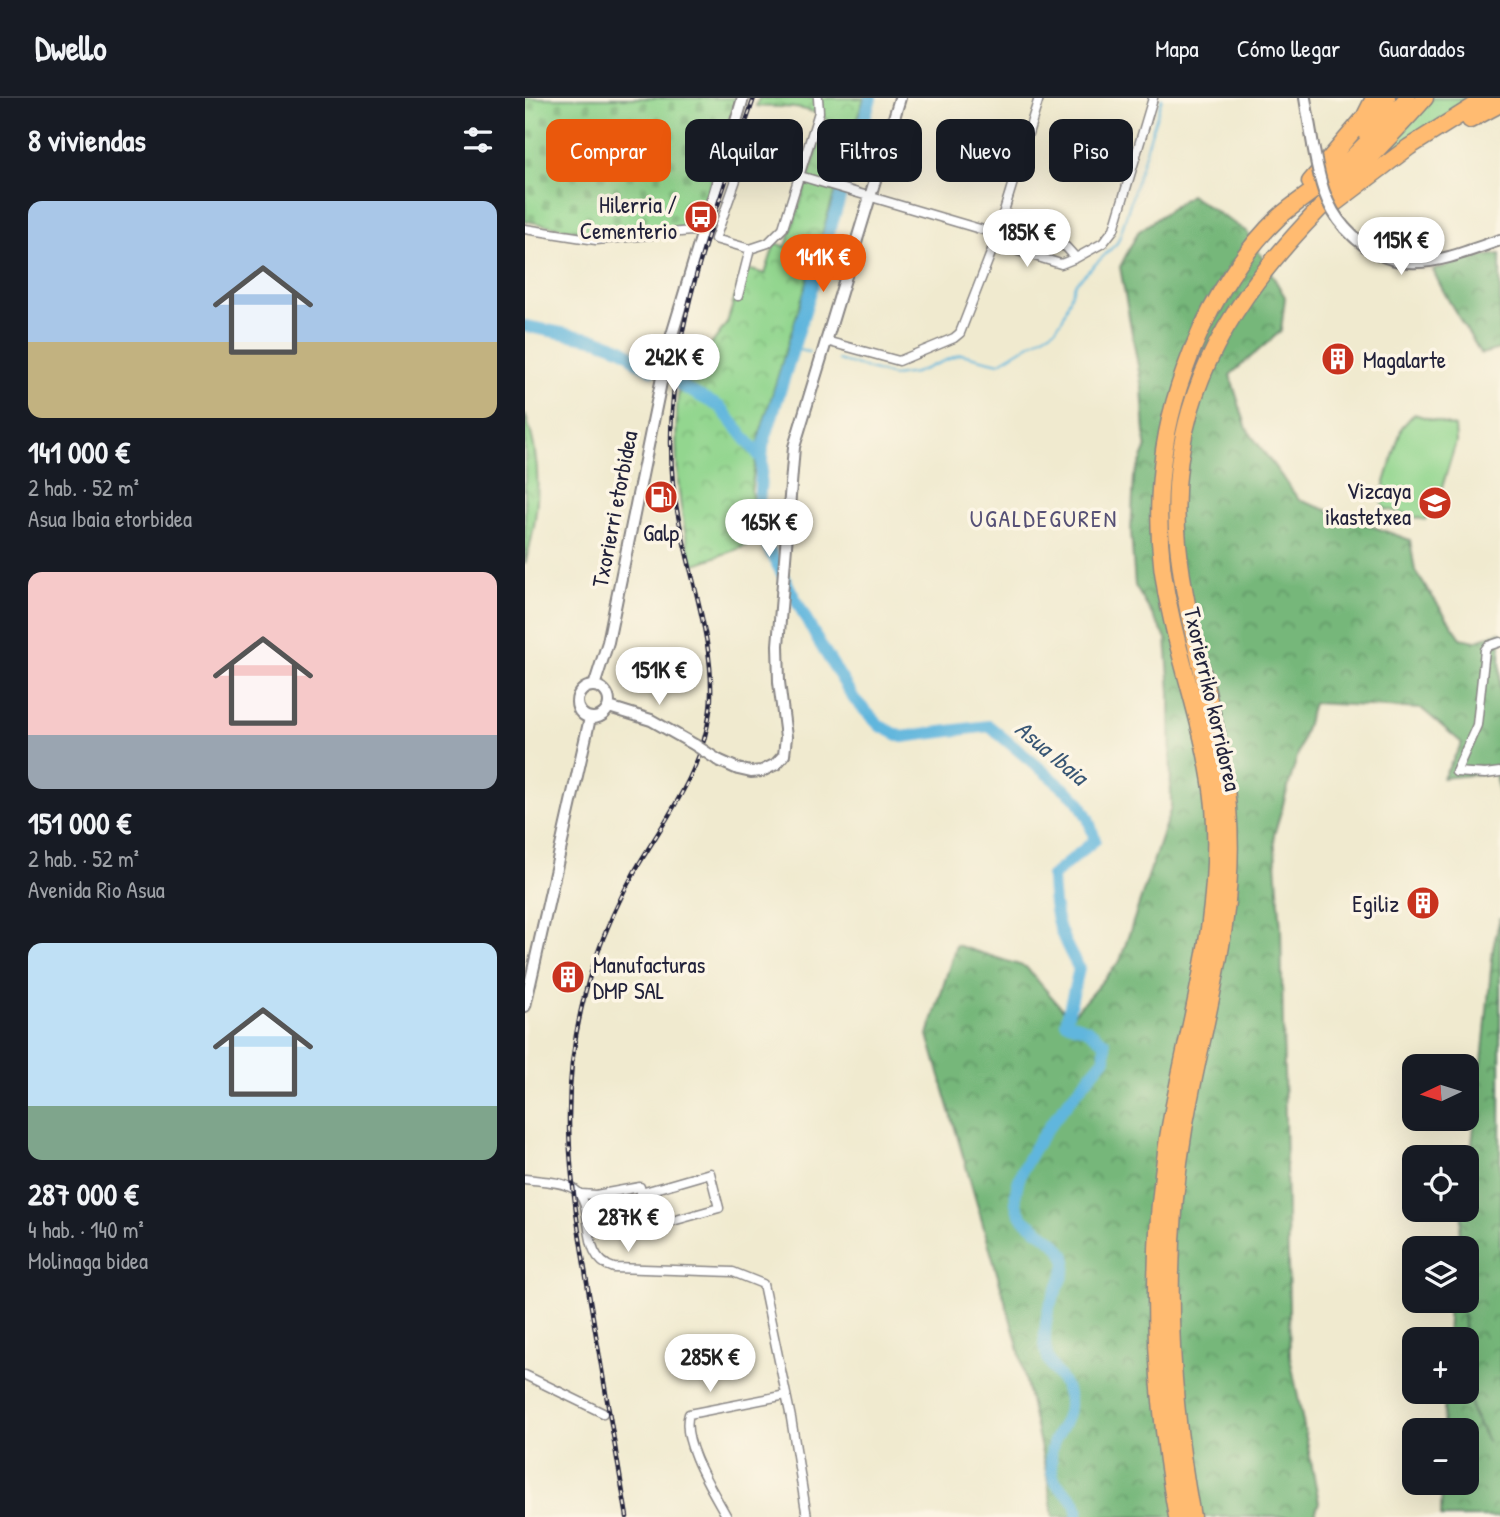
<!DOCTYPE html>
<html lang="es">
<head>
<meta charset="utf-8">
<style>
  :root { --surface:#171b24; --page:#20242c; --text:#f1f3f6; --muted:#9ea1a6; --line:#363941; --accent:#ea580c }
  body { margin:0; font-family:"Patrick Hand",sans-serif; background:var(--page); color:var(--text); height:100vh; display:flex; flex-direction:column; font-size:26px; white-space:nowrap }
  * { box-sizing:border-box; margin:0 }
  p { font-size:23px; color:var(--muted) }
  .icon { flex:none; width:38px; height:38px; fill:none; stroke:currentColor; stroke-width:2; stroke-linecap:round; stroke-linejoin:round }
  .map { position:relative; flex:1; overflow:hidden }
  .sheet { display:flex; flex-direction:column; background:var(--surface); width:525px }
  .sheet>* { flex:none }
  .banner { position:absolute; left:21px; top:21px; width:665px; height:63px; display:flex; gap:14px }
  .needle { width:46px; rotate:266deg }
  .buttons { position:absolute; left:877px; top:956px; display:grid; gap:14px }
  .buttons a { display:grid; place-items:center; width:77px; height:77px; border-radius:14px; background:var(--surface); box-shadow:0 7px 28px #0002; font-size:35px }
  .price { position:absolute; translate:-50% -60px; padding:0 16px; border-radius:24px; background:#fff; color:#222; font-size:23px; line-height:46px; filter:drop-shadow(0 2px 4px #0008) }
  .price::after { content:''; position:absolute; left:50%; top:42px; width:21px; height:16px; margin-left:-10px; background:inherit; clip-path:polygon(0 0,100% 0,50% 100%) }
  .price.on { background:var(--accent); color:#fff }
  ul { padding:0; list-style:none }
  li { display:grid; align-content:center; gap:14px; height:371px; padding:0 28px }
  li span { display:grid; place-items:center; height:217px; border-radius:14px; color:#555 }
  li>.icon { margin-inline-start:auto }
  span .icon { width:126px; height:126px; fill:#fffc; stroke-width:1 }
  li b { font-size:30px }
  h2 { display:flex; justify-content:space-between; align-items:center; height:84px; padding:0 28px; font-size:30px }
  .chip { padding:0 24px; border-radius:14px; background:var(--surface); box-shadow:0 7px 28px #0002; font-size:24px; line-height:63px }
  .chip.on { background:var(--accent); color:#fff }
  header { display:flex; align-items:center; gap:42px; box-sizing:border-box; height:98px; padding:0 35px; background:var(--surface); border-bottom:2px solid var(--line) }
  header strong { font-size:33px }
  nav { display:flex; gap:38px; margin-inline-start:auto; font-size:24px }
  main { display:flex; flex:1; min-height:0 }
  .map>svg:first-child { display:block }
  .grass { fill:url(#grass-tufts); stroke:#5a7c65; stroke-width:2 }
  .forest { fill:url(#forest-crowns); stroke:#4c6c5a; stroke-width:2 }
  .cemetery { fill:url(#cemetery-stones); stroke:#5a7c65; stroke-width:2 }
  .park { fill:url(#park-crowns); stroke:#5a7c65; stroke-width:2 }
  .garden { fill:#93d68f; stroke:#5a7c65; stroke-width:2 }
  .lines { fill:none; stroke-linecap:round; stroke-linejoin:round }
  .stream { stroke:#60b6dd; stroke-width:2 }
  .river { stroke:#60b6dd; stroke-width:12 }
  .minor-casing { stroke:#898685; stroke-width:11 }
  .tertiary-casing { stroke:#898685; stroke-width:14 }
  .motorway-casing { stroke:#898685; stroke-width:19 }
  .minor { stroke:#fff; stroke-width:8 }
  .tertiary { stroke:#fff; stroke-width:10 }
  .motorway { stroke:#ffbb71; stroke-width:16 }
  .rail-casing { stroke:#22223b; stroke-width:4.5 }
  .rail { stroke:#fcf5e5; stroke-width:2; stroke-dasharray:5; stroke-linecap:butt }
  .tertiary-bridge-casing { stroke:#898685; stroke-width:14; stroke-linecap:butt }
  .tertiary-bridge { stroke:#fff; stroke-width:10 }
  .labels { text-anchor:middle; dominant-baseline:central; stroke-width:7; stroke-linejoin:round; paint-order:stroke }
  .poi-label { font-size:23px; fill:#22223b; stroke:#fcf5e5; text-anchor:end }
  .street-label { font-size:23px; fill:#22223b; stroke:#fcf5e5 }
  .neighbourhood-label { font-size:24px; letter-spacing:2px; fill:#565076; stroke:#fcf5e5 }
  .water-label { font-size:24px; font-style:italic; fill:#385674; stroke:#fcf5e5 }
</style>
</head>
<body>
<header>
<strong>Dwello</strong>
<nav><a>Mapa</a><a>Cómo llegar</a><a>Guardados</a></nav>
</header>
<main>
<section class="sheet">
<h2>8 viviendas<svg class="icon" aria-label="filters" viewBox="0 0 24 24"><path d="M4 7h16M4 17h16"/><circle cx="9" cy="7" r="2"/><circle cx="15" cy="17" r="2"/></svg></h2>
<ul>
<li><span style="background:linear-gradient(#a9c7e8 65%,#c2b280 0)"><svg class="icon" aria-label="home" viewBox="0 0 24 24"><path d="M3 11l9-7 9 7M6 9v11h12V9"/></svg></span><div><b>141 000 €</b><p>2 hab. · 52 m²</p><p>Asua Ibaia etorbidea</p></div></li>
<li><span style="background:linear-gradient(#f6c9c9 75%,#9aa5b1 0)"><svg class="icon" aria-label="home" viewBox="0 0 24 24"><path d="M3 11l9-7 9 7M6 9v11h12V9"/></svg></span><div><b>151 000 €</b><p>2 hab. · 52 m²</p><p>Avenida Rio Asua</p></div></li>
<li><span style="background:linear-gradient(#bfe0f5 75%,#7fa58c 0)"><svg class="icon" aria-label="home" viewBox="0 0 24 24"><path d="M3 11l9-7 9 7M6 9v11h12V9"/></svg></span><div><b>287 000 €</b><p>4 hab. · 140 m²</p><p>Molinaga bidea</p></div></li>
</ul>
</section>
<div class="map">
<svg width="975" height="1419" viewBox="0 0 975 1419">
  <defs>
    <pattern id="grass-tufts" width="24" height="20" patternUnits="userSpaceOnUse" patternTransform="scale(1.75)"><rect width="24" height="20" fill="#93d68f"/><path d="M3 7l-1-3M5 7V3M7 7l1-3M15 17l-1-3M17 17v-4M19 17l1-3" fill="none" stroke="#7eb77c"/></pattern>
    <pattern id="forest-crowns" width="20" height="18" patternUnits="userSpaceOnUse" patternTransform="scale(1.75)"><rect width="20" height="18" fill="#76b77a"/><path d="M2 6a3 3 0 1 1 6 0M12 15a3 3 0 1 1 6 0" fill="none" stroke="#609465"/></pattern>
    <pattern id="cemetery-stones" width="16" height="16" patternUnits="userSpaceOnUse" patternTransform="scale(1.75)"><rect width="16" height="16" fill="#93d68f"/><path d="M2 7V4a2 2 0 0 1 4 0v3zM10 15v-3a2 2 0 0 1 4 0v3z" fill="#7eb77c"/></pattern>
    <pattern id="park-crowns" width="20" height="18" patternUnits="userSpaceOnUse" patternTransform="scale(1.75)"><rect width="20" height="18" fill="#93d68f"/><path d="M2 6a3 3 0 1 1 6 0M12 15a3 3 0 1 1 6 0" fill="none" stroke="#7eb77c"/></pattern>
  </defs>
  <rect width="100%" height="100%" fill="#fcf5e5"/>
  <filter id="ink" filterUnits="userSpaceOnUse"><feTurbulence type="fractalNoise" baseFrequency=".0143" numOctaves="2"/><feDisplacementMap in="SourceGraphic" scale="14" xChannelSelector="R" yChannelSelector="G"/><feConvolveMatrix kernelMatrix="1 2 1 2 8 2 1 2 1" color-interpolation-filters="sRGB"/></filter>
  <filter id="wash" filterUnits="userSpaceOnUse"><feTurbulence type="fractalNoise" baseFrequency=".00686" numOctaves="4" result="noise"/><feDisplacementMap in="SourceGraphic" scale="28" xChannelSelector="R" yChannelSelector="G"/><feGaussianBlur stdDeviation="1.57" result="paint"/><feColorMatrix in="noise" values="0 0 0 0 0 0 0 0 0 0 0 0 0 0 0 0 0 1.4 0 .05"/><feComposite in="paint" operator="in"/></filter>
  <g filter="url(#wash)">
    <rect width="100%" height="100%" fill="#f0eacf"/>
    <path class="grass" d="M908 0H950L845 68Z
      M0 316C19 366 15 416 0 466Z"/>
    <path class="forest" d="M665 97 722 134 760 199 756 233 705 277 722 331 774 402 885 442 890 473 936 540 950 543 975 534V706L970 674 918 680 937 645 897 611 788 605 749 737 756 831 765 1259 794 1404 789 1419H528L522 1378 492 1244 403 937 431 847 501 869 545 920 595 863 646 710 645 594 641 540 610 488 606 434 609 379 621 351 617 290 595 169 613 134Z
      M975 156V251L956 256C940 228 921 202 908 172L947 160Z
      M975 819V1419H916L917 1384H942V1332H918L920 1293H942V1263L946 1313 963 1345 947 1313 938 1215 940 1241H922L924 1202H942V1151L932 1150 938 1111H942V1088L950 1020 946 1009 957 964 968 851Z"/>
    <path class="cemetery" d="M0 0H211L172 131 76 137 0 123Z"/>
    <path class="park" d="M234 0H339L235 336 226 393 235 443 168 467C151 406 148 345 154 283L173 285 174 263 202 225 219 170 240 176 250 145 261 149 302 22C284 6 254 10 231 8Z"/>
    <path class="garden" d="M889 316 930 329 931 344 910 412 900 422 858 410 857 394 877 329Z"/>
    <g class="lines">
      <path class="stream" d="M269 251 284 254
        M313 262 368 278 390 275 436 256 474 265 530 231 538 220 550 186 592 145 595 138 637 0"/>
      <path class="river" d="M346 0 238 348 234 407 240 444 292 541 329 601 355 628 377 639 464 628 553 702 563 720 570 742 527 778C528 819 534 835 554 871L541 924 562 931 580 945V960C557 989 464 1084 498 1120 511 1133 539 1145 541 1163 542 1180 524 1199 522 1218 520 1232 518 1246 523 1260 530 1277 545 1286 544 1307 544 1328 525 1338 526 1360 526 1367 526 1375 529 1381 537 1397 555 1398 552 1419
        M0 228 73 242 95 250 105 256 111 264 127 272
        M156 288 195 309 236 360"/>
    </g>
  </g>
  <g filter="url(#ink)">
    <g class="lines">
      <defs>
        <path id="minor" d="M275 78 472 136 487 142 488 150 493 153 536 166 551 160 541 149 499 136 491 137 487 142
          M212 79 190 141 225 151
          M0 131 71 142 166 133 176 134
          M551 160 578 145 589 131 628 0
          M213 198 225 151 243 145 258 130 294 14 293 0
          M301 243 374 263 429 240 435 235 466 155 514 0
          M975 544 963 548 960 552 952 627 931 674 960 676 975 674
          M0 1081C14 1083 37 1083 49 1091 73 1107 52 1159 89 1170L208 1174 238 1186 266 1320 282 1419
          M56 1096 71 1097 115 1089 126 1129 194 1110 185 1075 116 1095
          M0 1277 78 1315
          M202 1419C189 1395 155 1343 164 1316L261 1297"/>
        <path id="tertiary" d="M780 0 788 47
          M820 130C870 185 917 162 975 142
          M52 604a16 16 0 1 1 32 0a16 16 0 1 1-32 0Z
          M69 588 83 544 143 250 218 0
          M84 609 126 622 170 647
          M193 662 213 671 226 674 237 673 251 666 259 657 261 639 254 584 253 547 269 349 375 0
          M0 908 65 620"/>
        <path id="motorway" d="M945 22 975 6
          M841 35 862 0
          M785 84 839 20 849 0
          M810 105 884 49 962 0
          M652 1419C629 1293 623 1167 643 1040 662 925 698 827 689 708 683 645 661 584 647 522 627 441 630 354 659 274 678 219 711 160 754 119 771 104 791 92 808 77 835 53 860 27 882 0
          M667 1419C643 1288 637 1157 660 1025 679 920 713 818 703 710 690 570 623 458 665 313 703 179 813 100 900 0"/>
      </defs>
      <use href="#minor" class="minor-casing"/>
      <use href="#tertiary" class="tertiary-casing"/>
      <use href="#motorway" class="motorway-casing"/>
      <use href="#minor" class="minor"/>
      <use href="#tertiary" class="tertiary"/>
      <use href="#motorway" class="motorway"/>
      <defs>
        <path id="rail" d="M102 1419C90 1349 78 1278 66 1208 45 1083 28 990 69 865 80 833 94 801 111 771 141 720 178 673 185 612 193 542 156 458 148 387 135 249 187 128 229 0"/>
      </defs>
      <use href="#rail" class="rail-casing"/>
      <use href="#rail" class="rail"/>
      <defs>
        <path id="tertiary-bridge" d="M788 47C794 78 798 105 820 130
          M170 647 193 662"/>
      </defs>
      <use href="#tertiary-bridge" class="tertiary-bridge-casing"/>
      <use href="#tertiary-bridge" class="tertiary-bridge"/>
    </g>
  </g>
  <defs>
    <symbol id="bus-disc" viewBox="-11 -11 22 22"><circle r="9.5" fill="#c8321e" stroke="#fcf5e5"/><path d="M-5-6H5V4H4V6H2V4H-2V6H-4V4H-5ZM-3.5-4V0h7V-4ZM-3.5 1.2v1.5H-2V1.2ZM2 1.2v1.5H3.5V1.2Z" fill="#fff"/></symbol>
    <symbol id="building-disc" viewBox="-11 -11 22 22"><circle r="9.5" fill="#c8321e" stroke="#fcf5e5"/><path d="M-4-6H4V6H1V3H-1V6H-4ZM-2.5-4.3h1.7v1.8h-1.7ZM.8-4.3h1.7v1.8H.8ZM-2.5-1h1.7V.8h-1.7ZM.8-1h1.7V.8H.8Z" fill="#fff"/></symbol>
    <symbol id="fuel-disc" viewBox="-11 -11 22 22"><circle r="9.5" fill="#c8321e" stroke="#fcf5e5"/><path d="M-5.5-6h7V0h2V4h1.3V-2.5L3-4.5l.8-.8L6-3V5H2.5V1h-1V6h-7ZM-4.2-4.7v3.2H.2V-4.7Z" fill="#fff"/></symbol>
    <symbol id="school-disc" viewBox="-11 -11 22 22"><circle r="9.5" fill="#c8321e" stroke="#fcf5e5"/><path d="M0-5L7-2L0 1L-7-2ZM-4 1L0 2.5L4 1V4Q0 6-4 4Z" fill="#fff"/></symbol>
  </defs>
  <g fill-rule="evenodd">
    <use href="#bus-disc" x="157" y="100" width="38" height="38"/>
    <use href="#building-disc" x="794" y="242" width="38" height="38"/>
    <use href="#fuel-disc" x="117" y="380" width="38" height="38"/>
    <use href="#school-disc" x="891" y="386" width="38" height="38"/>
    <use href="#building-disc" x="879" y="786" width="38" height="38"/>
    <use href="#building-disc" x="24" y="860" width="38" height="38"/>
  </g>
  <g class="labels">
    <g class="poi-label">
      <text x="152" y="106">Hilerria /<tspan x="152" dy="26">Cementerio</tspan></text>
      <text x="838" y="261" text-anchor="start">Magalarte</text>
      <text x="886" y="392">Vizcaya<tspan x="886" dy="26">ikastetxea</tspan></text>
      <text x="136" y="434" text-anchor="middle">Galp</text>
      <text x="874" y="805">Egiliz</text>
      <text x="68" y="866" text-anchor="start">Manufacturas<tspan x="68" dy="26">DMP SAL</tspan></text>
    </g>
    <g class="street-label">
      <text transform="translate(89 411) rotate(-79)">Txorierri etorbidea</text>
      <text transform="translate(688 601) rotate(77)">Txorierriko korridorea</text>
    </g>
    <g class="neighbourhood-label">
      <text x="519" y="420">UGALDEGUREN</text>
    </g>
    <g class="water-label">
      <text transform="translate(527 654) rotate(40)">Asua Ibaia</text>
    </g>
  </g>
</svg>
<div class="buttons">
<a><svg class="needle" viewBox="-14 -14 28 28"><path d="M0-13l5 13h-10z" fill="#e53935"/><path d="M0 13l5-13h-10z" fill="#9ea1a6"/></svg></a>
<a><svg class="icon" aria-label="locate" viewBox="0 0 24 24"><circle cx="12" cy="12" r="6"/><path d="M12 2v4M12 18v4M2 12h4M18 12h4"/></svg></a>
<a><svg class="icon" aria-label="layers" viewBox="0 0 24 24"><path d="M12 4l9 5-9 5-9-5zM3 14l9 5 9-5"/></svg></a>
<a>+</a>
<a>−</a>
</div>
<b class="price" style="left:502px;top:171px">185K €</b>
<b class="price" style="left:876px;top:179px">115K €</b>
<b class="price on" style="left:298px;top:196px">141K €</b>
<b class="price" style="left:149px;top:296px">242K €</b>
<b class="price" style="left:244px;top:461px">165K €</b>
<b class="price" style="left:134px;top:609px">151K €</b>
<b class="price" style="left:103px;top:1156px">287K €</b>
<b class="price" style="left:185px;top:1296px">285K €</b>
<div class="banner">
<a class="chip on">Comprar</a>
<a class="chip">Alquilar</a>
<a class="chip">Filtros</a>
<a class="chip">Nuevo</a>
<a class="chip">Piso</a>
</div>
</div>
</main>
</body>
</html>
